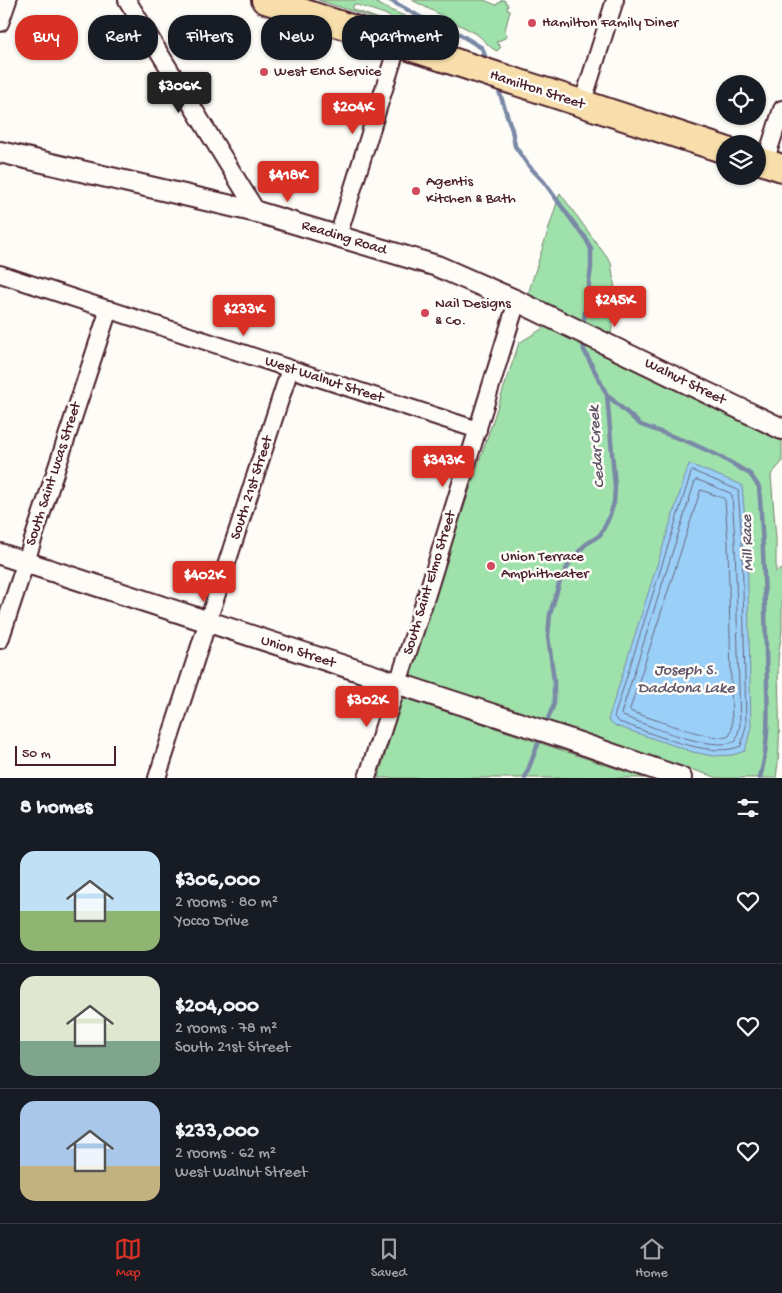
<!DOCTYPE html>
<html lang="en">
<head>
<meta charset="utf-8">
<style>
  :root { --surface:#171b24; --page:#242831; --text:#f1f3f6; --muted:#9ea1a6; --line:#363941; --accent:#d93025 }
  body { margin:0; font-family:"Gochi Hand",sans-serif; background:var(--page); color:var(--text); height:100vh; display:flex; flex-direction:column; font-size:19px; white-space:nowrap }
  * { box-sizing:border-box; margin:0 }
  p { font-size:16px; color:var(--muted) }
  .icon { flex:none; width:28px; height:28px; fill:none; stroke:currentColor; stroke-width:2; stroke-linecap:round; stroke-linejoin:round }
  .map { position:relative; height:778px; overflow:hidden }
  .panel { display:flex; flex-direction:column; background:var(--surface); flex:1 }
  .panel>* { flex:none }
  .top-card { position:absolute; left:15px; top:15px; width:500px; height:45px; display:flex; gap:10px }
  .tools { position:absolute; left:716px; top:75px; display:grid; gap:10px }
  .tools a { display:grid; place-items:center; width:50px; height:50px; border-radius:50%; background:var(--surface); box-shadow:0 1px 4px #0004; font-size:25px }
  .scale { position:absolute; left:15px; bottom:12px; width:101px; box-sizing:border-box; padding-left:5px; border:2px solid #4a1f2b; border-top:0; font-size:14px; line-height:18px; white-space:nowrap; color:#4a1f2b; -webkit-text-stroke:4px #fdfcf7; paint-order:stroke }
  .price { position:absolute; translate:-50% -42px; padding:0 11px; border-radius:5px; background:var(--accent); color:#fff; font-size:16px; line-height:32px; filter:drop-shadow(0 1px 2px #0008) }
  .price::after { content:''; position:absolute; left:50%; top:30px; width:15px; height:11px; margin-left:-8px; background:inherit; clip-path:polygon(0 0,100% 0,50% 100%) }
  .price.selected { background:#222; color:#fff }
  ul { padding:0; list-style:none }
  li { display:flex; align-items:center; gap:15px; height:125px; padding:0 20px }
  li+li { border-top:1px solid var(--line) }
  li span { display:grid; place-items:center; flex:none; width:140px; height:100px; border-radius:15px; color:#555 }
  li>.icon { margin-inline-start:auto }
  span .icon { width:60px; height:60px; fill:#fffc; stroke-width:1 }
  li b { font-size:21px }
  h2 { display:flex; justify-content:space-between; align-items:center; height:60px; padding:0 20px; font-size:21px }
  .chip { padding:0 18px; border-radius:20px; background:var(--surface); box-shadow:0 1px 4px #0004; font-size:18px; line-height:45px }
  .chip.selected { background:var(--accent); color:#fff }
  .tabs { display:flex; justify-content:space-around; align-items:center; height:70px; border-top:1px solid var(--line); background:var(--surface); font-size:14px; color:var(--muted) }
  .tabs a { display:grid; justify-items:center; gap:2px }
  .tabs .selected { color:var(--accent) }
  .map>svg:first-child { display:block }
  .green { fill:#9fe1ab; stroke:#74806b }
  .water { fill:#9acff8; stroke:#7a89a6 }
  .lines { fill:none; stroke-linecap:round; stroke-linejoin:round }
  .shore { stroke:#6a657d; stroke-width:1 }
  .stream { stroke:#7a89a6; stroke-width:4.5 }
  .minor-casing { stroke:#4a1f2b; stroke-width:20 }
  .tertiary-casing { stroke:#4a1f2b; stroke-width:24 }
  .primary-casing { stroke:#4a1f2b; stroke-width:30 }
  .minor { stroke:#fdfcf7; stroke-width:16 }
  .tertiary { stroke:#fdfcf7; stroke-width:20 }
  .primary { stroke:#f8deab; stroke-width:26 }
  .poi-dot { fill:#d1495b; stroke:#fdfcf7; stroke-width:2 }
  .labels { text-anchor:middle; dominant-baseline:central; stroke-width:5; stroke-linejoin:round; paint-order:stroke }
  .poi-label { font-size:15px; fill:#4a1f2b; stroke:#fdfcf7; text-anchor:start }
  .street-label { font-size:15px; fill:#4a1f2b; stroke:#fdfcf7 }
  .water-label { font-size:16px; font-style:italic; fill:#625468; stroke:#fdfcf7 }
</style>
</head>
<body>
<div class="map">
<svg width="782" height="778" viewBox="0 0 782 778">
  <rect width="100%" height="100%" fill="#fdfcf7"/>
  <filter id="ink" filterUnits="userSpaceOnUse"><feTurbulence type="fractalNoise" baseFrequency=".02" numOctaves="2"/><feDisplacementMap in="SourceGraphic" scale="10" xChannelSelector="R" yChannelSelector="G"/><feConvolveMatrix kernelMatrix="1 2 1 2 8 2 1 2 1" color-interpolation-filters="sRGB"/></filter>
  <g filter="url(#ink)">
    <path class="green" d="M318 0H371L390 10 441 31 444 36 400 23 385 14 354 4 352 9 398 26Z
      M412 0H484L496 5 502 0H504L508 5 507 9 510 11 505 30 507 37 496 42 501 47 497 51C489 48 483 38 475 33Z
      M560 193 611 263 616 296 611 335 572 318 528 294Z
      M550 324 782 440V462L771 475 776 539V572L782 569C782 589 782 611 782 631 781 641 778 651 778 662 778 700 782 741 776 778H718L412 677 409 671 519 343Z
      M402 698 412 700 645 778H378Z"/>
    <path class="water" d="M689 464 742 485 747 542 751 727 745 751 732 755 713 756 693 752 616 726 608 720Z"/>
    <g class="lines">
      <path class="shore" d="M693 471 738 490 742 542 746 726 741 746C710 760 650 732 619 722L614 717 691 473Z
        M698 480 730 493 732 495 735 542 740 725 736 741C712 753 648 725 623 716L621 714 695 481Z
        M701 490 723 498 725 500 728 543 732 724C732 727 731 734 729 736 719 744 646 716 632 712L630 710Z"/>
      <path class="stream" d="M390 0 420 17 456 32 482 48 488 64
        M497 85 512 130 515 146 528 165 544 182 578 229 585 237 591 249V268L583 326
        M607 395 641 425 691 443 721 457 750 474 759 487C764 542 765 597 766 652 767 693 771 738 760 778
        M545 726 554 704V680L548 636 550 614 560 581 571 560 585 545 600 535 608 520 614 503 615 487 607 395 584 350 583 338
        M525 778 541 736"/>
      <defs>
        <path id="minor" d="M127 0 257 212
          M0 23 8 0
          M582 104 615 0
          M765 162 782 109
          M338 236 398 44
          M0 274 478 430
          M0 640 109 309
          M157 778 290 369
          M367 778 427 594 517 301"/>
        <path id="tertiary" d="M0 152 257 212 437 266 517 301 782 429
          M0 554 568 739 681 778"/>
        <path id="primary" d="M265 0 725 150
          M758 160 782 168"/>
      </defs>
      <use href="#minor" class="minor-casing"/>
      <use href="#tertiary" class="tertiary-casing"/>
      <use href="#primary" class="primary-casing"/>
      <use href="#minor" class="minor"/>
      <use href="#tertiary" class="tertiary"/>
      <use href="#primary" class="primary"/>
    </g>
  </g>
  <g class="poi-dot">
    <circle cx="532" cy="23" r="5"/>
    <circle cx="264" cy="72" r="5"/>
    <circle cx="416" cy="191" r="5"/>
    <circle cx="425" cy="313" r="5"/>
    <circle cx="491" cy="566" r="5"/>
  </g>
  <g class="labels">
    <g class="poi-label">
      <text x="542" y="23">Hamilton Family Diner</text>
      <text x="274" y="72">West End Service</text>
      <text x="426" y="182">Agentis<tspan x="426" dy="17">Kitchen &amp; Bath</tspan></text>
      <text x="435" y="304">Nail Designs<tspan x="435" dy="17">&amp; Co.</tspan></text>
      <text x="501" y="557">Union Terrace<tspan x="501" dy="17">Amphitheater</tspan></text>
    </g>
    <g class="street-label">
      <text transform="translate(537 90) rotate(18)">Hamilton Street</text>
      <text transform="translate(344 238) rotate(17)">Reading Road</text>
      <text transform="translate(324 380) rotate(18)">West Walnut Street</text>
      <text transform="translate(685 382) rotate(26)">Walnut Street</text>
      <text transform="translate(54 474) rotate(-72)">South Saint Lucas Street</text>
      <text transform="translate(252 488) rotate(-72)">South 21st Street</text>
      <text transform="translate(430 583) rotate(-73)">South Saint Elmo Street</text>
      <text transform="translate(298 652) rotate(18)">Union Street</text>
    </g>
    <g class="water-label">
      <text transform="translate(598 447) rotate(-94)">Cedar Creek</text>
      <text transform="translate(749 543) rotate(-92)">Mill Race</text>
      <text x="686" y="671">Joseph S.<tspan x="686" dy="18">Daddona Lake</tspan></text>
    </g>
  </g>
</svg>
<div class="tools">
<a><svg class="icon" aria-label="locate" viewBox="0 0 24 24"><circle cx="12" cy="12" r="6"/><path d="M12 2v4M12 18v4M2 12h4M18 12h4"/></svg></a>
<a><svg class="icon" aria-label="layers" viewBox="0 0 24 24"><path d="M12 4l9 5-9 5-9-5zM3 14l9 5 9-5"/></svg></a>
</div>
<div class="scale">50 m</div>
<b class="price selected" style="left:179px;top:114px">$306K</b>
<b class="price" style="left:353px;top:135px">$204K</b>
<b class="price" style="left:288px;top:203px">$418K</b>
<b class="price" style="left:615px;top:328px">$245K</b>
<b class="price" style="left:244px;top:337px">$233K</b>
<b class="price" style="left:443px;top:488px">$343K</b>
<b class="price" style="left:204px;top:603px">$402K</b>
<b class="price" style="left:367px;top:728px">$302K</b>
<div class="top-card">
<a class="chip selected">Buy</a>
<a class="chip">Rent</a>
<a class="chip">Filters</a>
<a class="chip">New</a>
<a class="chip">Apartment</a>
</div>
</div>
<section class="panel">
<h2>8 homes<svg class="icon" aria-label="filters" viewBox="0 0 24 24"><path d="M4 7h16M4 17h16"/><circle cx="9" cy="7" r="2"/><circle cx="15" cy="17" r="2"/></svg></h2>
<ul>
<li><span style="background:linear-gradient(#bfe0f5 60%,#8fb573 0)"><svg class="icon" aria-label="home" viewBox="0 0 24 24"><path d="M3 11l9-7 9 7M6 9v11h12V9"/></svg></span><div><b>$306,000</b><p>2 rooms · 80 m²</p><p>Yocco Drive</p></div><svg class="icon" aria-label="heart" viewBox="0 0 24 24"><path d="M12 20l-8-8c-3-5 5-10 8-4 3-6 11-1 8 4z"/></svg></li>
<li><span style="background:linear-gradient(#dfe7d0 65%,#7fa58c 0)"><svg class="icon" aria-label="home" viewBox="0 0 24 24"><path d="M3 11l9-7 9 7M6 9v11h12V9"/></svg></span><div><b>$204,000</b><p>2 rooms · 78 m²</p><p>South 21st Street</p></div><svg class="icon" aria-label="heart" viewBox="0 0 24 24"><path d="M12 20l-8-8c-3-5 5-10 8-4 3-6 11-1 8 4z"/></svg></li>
<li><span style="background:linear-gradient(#a9c7e8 65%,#c2b280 0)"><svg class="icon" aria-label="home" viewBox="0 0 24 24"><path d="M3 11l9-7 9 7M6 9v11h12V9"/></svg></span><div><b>$233,000</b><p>2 rooms · 62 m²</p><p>West Walnut Street</p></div><svg class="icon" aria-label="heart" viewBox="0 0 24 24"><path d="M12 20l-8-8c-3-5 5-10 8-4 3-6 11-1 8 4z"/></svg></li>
</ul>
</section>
<nav class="tabs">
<a class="selected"><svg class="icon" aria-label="map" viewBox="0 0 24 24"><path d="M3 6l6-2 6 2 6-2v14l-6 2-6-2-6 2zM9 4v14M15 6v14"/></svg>Map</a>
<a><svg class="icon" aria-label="saved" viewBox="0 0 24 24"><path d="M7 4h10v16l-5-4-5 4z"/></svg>Saved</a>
<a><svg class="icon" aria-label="home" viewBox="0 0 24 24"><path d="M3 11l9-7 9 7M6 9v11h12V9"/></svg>Home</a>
</nav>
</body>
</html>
